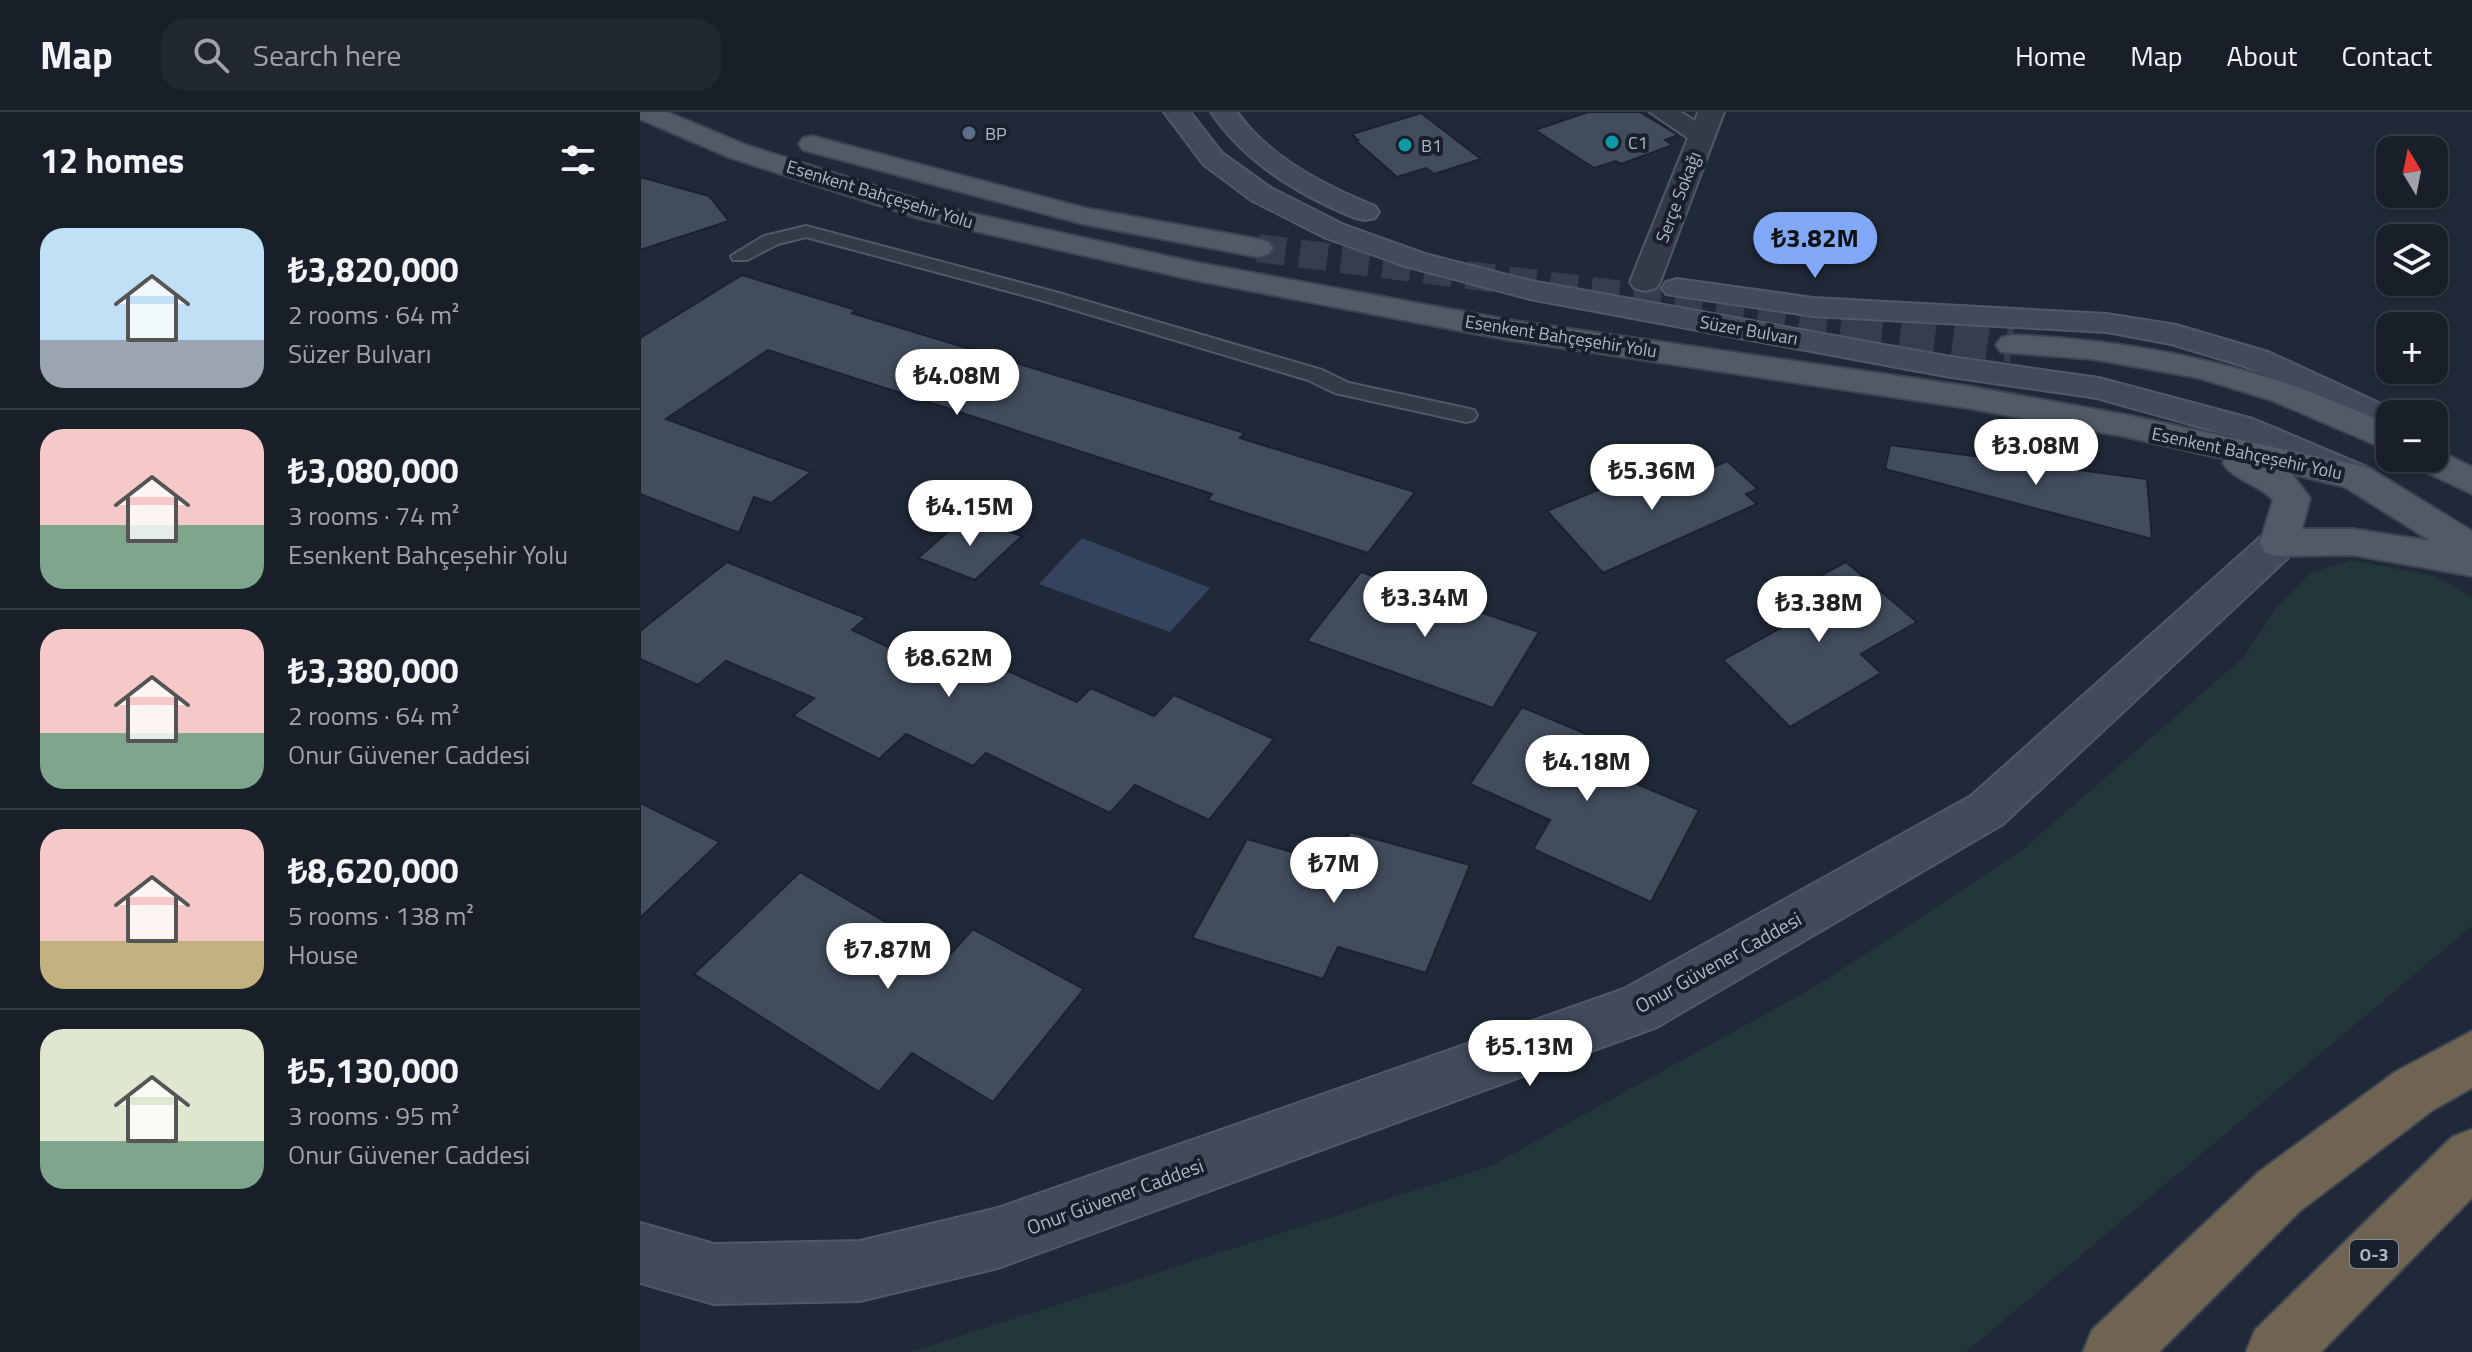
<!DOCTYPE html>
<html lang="en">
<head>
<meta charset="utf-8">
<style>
  :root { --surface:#181f29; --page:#212731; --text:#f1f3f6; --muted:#9fa2a8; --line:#363d46; --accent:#81a8f7 }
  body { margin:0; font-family:"Titillium Web",sans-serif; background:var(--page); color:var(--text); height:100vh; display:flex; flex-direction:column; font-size:30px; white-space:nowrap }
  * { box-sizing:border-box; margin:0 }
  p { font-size:26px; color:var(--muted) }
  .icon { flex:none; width:44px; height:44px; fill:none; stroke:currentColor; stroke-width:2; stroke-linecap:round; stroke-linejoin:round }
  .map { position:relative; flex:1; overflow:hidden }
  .details { display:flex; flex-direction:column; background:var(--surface); width:640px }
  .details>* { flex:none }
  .needle { width:52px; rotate:350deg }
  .fabs { position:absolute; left:1736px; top:24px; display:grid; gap:16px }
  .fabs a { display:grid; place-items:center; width:72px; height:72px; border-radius:16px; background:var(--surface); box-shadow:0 2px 6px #0004,0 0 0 2px var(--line); font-size:40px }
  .price { position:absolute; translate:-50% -68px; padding:0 18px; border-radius:28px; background:#fff; color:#222; font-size:26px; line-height:52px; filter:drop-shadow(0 2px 4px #0008) }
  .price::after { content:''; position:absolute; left:50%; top:48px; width:24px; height:18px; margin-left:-12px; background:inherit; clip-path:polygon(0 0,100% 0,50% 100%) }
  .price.active { background:var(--accent); color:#111 }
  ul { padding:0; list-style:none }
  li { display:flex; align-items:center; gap:24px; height:200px; padding:0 40px }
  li+li { border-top:2px solid var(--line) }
  li span { display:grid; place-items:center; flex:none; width:224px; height:160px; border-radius:24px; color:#555 }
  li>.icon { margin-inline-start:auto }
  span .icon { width:96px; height:96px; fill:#fffc; stroke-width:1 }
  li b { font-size:34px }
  h2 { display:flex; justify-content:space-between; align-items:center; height:96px; padding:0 40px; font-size:34px }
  header { display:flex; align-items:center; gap:48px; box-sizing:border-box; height:112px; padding:0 40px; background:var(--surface); border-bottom:2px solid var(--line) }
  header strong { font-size:38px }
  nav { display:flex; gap:44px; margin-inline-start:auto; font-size:28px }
  .search { width:560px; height:72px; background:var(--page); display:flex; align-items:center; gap:20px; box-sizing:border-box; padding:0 28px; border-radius:24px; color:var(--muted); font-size:30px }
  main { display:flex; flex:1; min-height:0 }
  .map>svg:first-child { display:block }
  .green { fill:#23373a }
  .water { fill:#34445f }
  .building { fill:#414c5c; stroke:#1b222e; stroke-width:2 }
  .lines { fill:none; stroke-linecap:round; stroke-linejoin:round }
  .primary-tunnel-far1 { stroke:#353e4c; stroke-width:28; stroke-dasharray:28 14; stroke-linecap:butt }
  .primary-tunnel { stroke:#353e4c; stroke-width:35; stroke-dasharray:35 18; stroke-linecap:butt }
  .lane-casing { stroke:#515966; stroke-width:4 }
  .street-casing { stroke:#515966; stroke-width:4 }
  .secondary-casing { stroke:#515966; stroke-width:4 }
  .primary-casing { stroke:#3d4452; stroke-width:4 }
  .highway-casing { stroke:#3e4652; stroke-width:4 }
  .lane { fill:#343b48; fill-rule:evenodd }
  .street { fill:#343b48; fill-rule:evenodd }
  .secondary { fill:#424a5b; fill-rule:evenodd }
  .primary { fill:#525a68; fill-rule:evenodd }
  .highway { fill:#6e6451; fill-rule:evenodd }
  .service-dot { fill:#5c6f8a; stroke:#19202c; stroke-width:3 }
  .culture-dot { fill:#0f9aa8; stroke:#19202c; stroke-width:3 }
  .labels { text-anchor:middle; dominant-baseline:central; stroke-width:8; stroke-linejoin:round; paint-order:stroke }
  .far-poi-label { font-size:18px; fill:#aeb6c5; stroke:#19202c; text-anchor:start }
  .far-street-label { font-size:18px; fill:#aeb6c5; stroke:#19202c }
  .shield { fill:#19202c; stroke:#818997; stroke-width:2 }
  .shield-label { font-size:18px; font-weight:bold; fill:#aeb6c5 }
  .street-label { font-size:20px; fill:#aeb6c5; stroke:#19202c }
</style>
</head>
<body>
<header>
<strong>Map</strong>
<div class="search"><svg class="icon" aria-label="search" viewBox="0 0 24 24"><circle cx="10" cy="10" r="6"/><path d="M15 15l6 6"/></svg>Search here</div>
<nav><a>Home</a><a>Map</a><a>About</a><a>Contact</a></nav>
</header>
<main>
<section class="details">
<h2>12 homes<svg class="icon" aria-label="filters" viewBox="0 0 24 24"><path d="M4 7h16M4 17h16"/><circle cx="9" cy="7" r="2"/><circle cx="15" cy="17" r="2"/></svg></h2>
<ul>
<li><span style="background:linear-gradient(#bfe0f5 70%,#9aa5b1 0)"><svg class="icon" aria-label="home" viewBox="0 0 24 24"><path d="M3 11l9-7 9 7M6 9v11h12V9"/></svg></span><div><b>₺3,820,000</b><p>2 rooms · 64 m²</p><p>Süzer Bulvarı</p></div></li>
<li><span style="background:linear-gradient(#f6c9c9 60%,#7fa58c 0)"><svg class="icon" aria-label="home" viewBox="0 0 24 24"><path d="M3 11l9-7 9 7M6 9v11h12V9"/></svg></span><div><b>₺3,080,000</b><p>3 rooms · 74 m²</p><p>Esenkent Bahçeşehir Yolu</p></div></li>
<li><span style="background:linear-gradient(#f6c9c9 65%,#7fa58c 0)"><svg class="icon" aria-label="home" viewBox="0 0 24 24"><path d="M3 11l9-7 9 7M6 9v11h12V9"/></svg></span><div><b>₺3,380,000</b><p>2 rooms · 64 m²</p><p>Onur Güvener Caddesi</p></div></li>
<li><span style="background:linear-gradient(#f6c9c9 70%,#c2b280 0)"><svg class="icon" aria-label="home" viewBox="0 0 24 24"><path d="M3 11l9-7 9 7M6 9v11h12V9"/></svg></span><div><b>₺8,620,000</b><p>5 rooms · 138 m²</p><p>House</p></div></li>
<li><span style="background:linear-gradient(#dfe7d0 70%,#7fa58c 0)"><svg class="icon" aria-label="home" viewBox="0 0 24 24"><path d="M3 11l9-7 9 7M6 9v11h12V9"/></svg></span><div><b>₺5,130,000</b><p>3 rooms · 95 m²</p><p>Onur Güvener Caddesi</p></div></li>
</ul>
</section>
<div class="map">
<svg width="1832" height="1240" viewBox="0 0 1832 1240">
  <rect width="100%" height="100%" fill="#202937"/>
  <path class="green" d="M1711 448 1795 464 1832 485V814L1326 1240H270L851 1054 1178 873 1381 739 1605 544 1635 497 1670 461Z"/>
  <path class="water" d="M442 426 570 476 530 520 399 472Z"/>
  <path class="building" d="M948 0H1000L1038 23 1025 28 1033 33 981 52 976 49 954 56 895 18Z
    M781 1 841 47 794 62 786 56 757 65 715 28H718L712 22Z
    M0 65 69 84 89 109 0 138Z
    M102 163 216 198 212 201 605 321 600 326 775 380 728 441 567 388 572 382 128 238 26 307 171 360 131 391 114 385 99 421 0 382V226Z
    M1250 333 1507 367 1512 427 1245 357Z
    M1087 349 1118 377 1106 382 1117 392 963 461 907 399 997 362 1006 371 1048 353 1057 362Z
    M326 404 382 424 335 468 278 446Z
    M87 450 226 506 212 518 295 557 317 536 437 590 451 576 514 604 534 583 634 627 569 708 495 673 470 701 346 641 333 654 266 622 239 647 153 604 174 586 86 549 58 573 0 547V519Z
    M1206 450 1277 510 1221 542 1241 561 1150 615 1083 548 1146 513 1125 493Z
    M721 460 899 520 853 596 667 529Z
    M882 595 994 642 980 665 1059 698 1011 790 893 737 910 708 830 672Z
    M0 691 80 730 0 806Z
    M710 720 830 753 786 861 698 835 683 867 552 826 607 727 694 752Z
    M160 760 307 846 333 817 444 877 353 990 272 941 239 980 54 862Z"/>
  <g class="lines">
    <path class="primary-tunnel-far1" d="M618 136 1223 214"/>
    <path class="primary-tunnel" d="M1208 212 1372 233"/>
    <defs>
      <path id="lane" d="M166 114 415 180 682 258 709 271 834 298 837 303 834 308 826 310 695 281 668 268 401 188 166 125 138 132 107 148H93L91 144 124 124Z"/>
      <path id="street" d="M1010 0H1041L1055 9 1058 0H1084L1020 170 1016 176 1005 179 994 176 990 170 1048 26Z"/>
      <path id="secondary" d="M524 0H550L582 41 631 76 704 113 785 142 891 169 1305 244 1459 266 1613 307 1727 355 1732 364 1727 373 1714 376 1701 373 1589 323 1457 286 1305 264 890 187 765 154 684 125 611 88 564 53Z
        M571 0H597C627 44 687 75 735 94L739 100 735 106 725 108 715 106C661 84 604 50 571 0Z
        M1037 167 1173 186 1467 202 1536 213 1628 240 1763 302H1750V320L1738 317 1604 254 1531 232 1467 220 1173 204 1026 182 1022 176 1026 170Z
        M1639 418 1653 421 1658 431 1653 441 1363 712 1017 915 358 1156 220 1189 74 1192 0 1171V1111L74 1132 220 1129 358 1096 984 877 1331 684 1625 421Z"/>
      <path id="primary" d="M0 0H27L106 33 298 94 554 150 869 208 1327 274 1487 303 1716 353 1729 356 1832 419V464L1713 443 1639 444 1625 441 1620 431 1633 388C1619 372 1594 369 1583 351L1585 347 1487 325 1327 296 869 228 554 168 281 107 88 45 0 7ZM1652 362 1705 375 1791 429 1713 417H1662L1670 386Z
        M172 24 445 96 618 127 628 130 633 136 628 142 618 145 443 112 163 38 159 32 163 26Z
        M1372 223C1504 228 1631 256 1750 314V339L1631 288 1559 266 1452 247 1361 240 1356 233 1361 226Z
        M1794 336 1832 355V382L1773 354 1768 346H1794Z"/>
      <path id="highway" d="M1832 919V976L1793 998 1660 1099 1519 1240H1443L1452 1218 1620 1059 1755 960Z
        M1832 1017V1086L1681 1240H1606L1615 1218 1812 1025Z"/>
    </defs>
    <use href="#lane" class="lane-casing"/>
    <use href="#street" class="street-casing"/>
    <use href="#secondary" class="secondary-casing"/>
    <use href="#primary" class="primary-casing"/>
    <use href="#highway" class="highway-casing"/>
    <use href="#lane" class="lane"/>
    <use href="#street" class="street"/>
    <use href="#secondary" class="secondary"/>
    <use href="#primary" class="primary"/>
    <use href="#highway" class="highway"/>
  </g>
  <circle class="service-dot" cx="329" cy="21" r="8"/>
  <g class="culture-dot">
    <circle cx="972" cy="30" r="8"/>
    <circle cx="765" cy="33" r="8"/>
  </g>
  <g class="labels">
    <g class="far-poi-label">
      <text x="345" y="21">BP</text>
      <text x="988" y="30">C1</text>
      <text x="781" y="33">B1</text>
    </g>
    <g class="far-street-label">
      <text transform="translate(240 82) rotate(17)">Esenkent Bahçeşehir Yolu</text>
      <text transform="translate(1038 85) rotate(-69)">Serçe Sokağı</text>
      <text transform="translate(1109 218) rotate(10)">Süzer Bulvarı</text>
      <text transform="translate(921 224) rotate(9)">Esenkent Bahçeşehir Yolu</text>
      <text transform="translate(1607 341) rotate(12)">Esenkent Bahçeşehir Yolu</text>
    </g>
    <rect class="shield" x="1710" y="1128" width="48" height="28" rx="6"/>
    <g class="shield-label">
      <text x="1734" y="1142">O-3</text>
    </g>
    <g class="street-label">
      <text transform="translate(1078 850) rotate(-29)">Onur Güvener Caddesi</text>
      <text transform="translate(475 1084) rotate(-20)">Onur Güvener Caddesi</text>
    </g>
  </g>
</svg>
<div class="fabs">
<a><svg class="needle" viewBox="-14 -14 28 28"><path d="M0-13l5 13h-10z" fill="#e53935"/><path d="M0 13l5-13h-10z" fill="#9fa2a8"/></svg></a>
<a><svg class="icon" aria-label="layers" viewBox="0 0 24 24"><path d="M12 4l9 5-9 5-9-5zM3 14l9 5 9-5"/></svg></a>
<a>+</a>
<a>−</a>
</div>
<b class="price active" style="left:1175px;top:168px">₺3.82M</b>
<b class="price" style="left:317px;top:305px">₺4.08M</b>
<b class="price" style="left:1396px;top:375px">₺3.08M</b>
<b class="price" style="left:1012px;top:400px">₺5.36M</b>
<b class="price" style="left:330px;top:436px">₺4.15M</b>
<b class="price" style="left:785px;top:527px">₺3.34M</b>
<b class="price" style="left:1179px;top:532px">₺3.38M</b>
<b class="price" style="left:309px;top:587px">₺8.62M</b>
<b class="price" style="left:947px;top:691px">₺4.18M</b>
<b class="price" style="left:694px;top:793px">₺7M</b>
<b class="price" style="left:248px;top:879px">₺7.87M</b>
<b class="price" style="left:890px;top:976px">₺5.13M</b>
</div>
</main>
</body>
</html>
